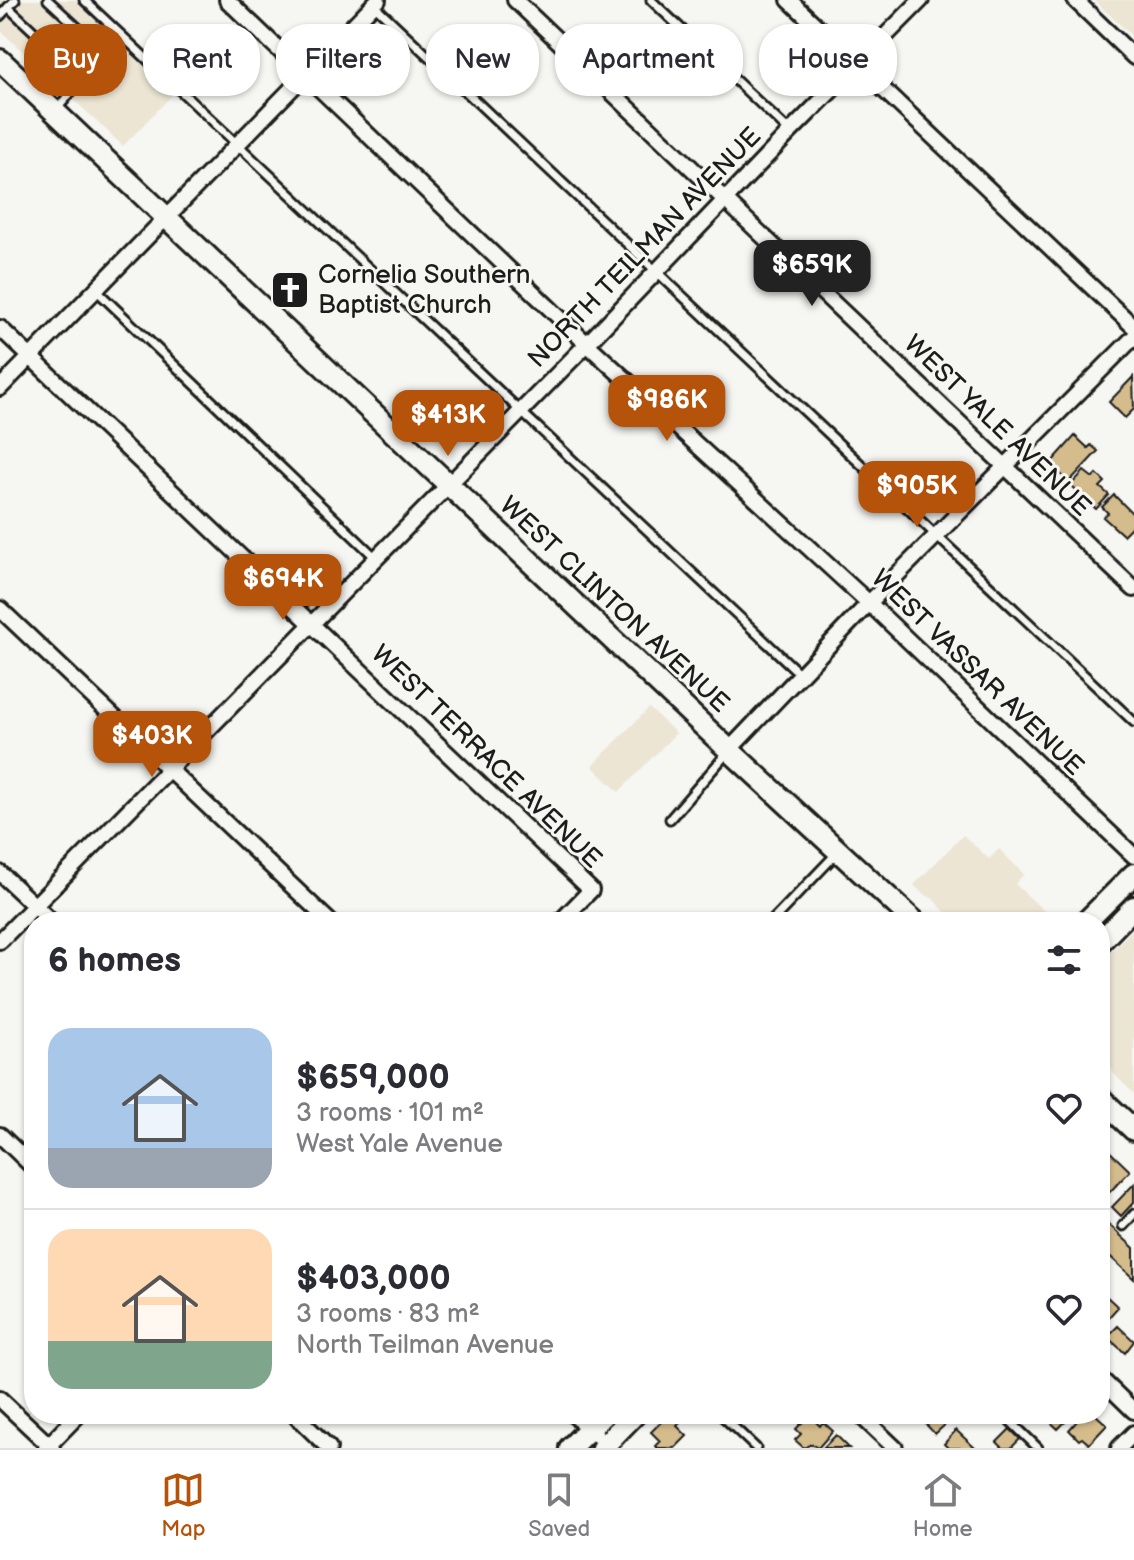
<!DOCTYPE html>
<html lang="en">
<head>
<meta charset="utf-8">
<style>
  :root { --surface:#fff; --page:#f2f2f3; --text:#2b2b33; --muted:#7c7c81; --line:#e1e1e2; --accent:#b45309 }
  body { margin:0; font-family:"Balsamiq Sans",sans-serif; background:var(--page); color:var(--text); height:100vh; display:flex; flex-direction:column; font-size:30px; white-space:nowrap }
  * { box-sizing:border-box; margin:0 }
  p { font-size:26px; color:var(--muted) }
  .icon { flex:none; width:44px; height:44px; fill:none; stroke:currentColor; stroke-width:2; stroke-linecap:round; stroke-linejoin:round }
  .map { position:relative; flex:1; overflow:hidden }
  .drawer { position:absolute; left:24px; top:912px; width:1086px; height:512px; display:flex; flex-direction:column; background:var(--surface); border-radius:32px; box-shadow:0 2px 6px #0004 }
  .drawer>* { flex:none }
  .banner { position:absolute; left:24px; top:24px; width:1086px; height:72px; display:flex; gap:16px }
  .price { position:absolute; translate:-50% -68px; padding:0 18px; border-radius:16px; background:var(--accent); color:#fff; font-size:26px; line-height:52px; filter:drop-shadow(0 2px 4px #0008) }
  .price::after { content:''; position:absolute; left:50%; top:48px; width:24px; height:18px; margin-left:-12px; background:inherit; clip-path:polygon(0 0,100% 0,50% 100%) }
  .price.active { background:#222; color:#fff }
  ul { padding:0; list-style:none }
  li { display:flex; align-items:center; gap:24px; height:200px; padding:0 24px }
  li+li { border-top:2px solid var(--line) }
  li span { display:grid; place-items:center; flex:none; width:224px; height:160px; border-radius:24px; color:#555 }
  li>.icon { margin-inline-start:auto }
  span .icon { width:96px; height:96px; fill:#fffc; stroke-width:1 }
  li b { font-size:34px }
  h2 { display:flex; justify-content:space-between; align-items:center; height:96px; padding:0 24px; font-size:34px }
  .tag { padding:0 28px; border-radius:32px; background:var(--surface); box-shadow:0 2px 6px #0004; font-size:28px; line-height:72px }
  .tag.active { background:var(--accent); color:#fff }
  .tabs { display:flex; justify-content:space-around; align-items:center; height:112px; border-top:2px solid var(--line); background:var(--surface); font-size:22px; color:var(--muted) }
  .tabs a { display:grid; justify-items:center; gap:4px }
  .tabs .active { color:var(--accent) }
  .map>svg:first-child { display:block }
  .built { fill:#ece5d3 }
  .building { fill:#d5bc8c; stroke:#1c1c1c; stroke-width:2 }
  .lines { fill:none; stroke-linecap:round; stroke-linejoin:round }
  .service-casing { stroke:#1c1c1c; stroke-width:13 }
  .minor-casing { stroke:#1c1c1c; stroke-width:20 }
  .secondary-casing { stroke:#1c1c1c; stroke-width:26 }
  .service { stroke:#f6f6f2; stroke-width:7 }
  .minor { stroke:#f6f6f2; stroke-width:14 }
  .secondary { stroke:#f6f6f2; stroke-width:20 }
  .labels { text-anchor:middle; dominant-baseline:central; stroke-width:6; stroke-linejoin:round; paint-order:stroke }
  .street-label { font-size:26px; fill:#1c1c1c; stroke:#f6f6f2 }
  .poi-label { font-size:26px; fill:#1c1c1c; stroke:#f6f6f2; text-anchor:start }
</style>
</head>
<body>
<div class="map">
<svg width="1134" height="1448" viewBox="0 0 1134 1448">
  <rect width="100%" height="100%" fill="#f6f6f2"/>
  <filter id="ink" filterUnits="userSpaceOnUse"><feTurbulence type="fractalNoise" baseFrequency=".0125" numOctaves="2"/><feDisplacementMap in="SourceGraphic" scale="16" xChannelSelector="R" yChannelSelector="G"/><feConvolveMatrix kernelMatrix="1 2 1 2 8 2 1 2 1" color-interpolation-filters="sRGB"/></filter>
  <g filter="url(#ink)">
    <path class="built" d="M0 0H76L174 93 123 146 0 30Z
      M1094 0H1134V38Z
      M649 708 676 733 619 792 592 766Z
      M963 835 989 859 999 849 1024 874 1015 884 1056 922H955L932 898 922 893 914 885Z
      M1134 928V1094L1114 1074 1108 1061 1100 1054V963Z"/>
    <path class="building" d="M1133 377 1134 409 1125 418 1109 402Z
      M1075 436 1088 448 1091 445 1098 451 1069 482 1050 464Z
      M1084 471 1093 478 1097 474 1105 482 1100 487 1109 495 1096 509 1071 485Z
      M1114 495 1134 515V524L1123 535 1103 517 1108 513 1102 507Z
      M1100 1142 1130 1171 1100 1202Z
      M1134 1184V1202L1121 1216 1112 1207Z
      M1103 1219 1134 1248V1279L1100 1247V1222Z
      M1104 1294 1118 1307 1100 1327V1298Z
      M1118 1326 1134 1341 1125 1353 1107 1337Z
      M669 1414H688L677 1426 687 1436 675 1448H657L655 1446 660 1441 651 1432Z
      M923 1414H941L948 1422 935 1434 920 1418Z
      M1045 1414H1073L1058 1429 1044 1416Z
      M1083 1414 1087 1418 1095 1414 1107 1425 1089 1444 1082 1438 1079 1440 1069 1430Z
      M809 1415 820 1426 823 1422 833 1431 818 1448 811 1444 804 1448 795 1440 801 1434 796 1429Z
      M1010 1429 1020 1439 1011 1448H1003L997 1442Z
      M956 1430 975 1448H948L944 1444Z
      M836 1435 849 1448H823Z"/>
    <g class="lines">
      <defs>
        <path id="service" d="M48 0 102 50 100 58 56 110
          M84 0 801 675
          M651 0 790 132
          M373 4 1134 722
          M8 7 83 78
          M0 16 15 0
          M95 289 376 558
          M670 819 728 752
          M771 922 837 853
          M1123 1226 1134 1214
          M720 1414 756 1448
          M1003 1414 1038 1448"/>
        <path id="minor" d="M227 0 587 344 869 603 1134 856
          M515 0 1134 589
          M789 0 1134 327
          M1075 0 1134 57
          M0 328 591 890 560 922
          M0 388 378 0
          M0 609 330 922
          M729 750 869 603 1134 337
          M0 873 52 922
          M0 941 587 344 790 132 921 0
          M0 1135 34 1168
          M1100 1378 1134 1411
          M0 1399 52 1448
          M294 1414 329 1448
          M573 1414 596 1435
          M859 1414 895 1448
          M46 1448 79 1414
          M1119 1448 1134 1433"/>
        <path id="secondary" d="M0 60 729 750 915 922
          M1086 922 1134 874
          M1100 942 1134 907
          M1100 1098 1134 1130
          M570 1448 604 1414
          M602 1448 635 1414"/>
      </defs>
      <use href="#service" class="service-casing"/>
      <use href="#minor" class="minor-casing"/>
      <use href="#secondary" class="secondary-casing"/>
      <use href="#service" class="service"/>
      <use href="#minor" class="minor"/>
      <use href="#secondary" class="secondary"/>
    </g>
  </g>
  <defs>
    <symbol id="church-square" viewBox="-11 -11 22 22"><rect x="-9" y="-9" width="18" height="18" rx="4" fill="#1c1c1c" stroke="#f6f6f2"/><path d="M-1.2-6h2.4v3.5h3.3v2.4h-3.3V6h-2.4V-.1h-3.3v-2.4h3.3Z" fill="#fff"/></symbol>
  </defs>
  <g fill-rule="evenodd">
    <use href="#church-square" x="268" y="268" width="44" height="44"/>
  </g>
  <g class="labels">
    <g class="street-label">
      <text transform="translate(645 248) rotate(-46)">NORTH TEILMAN AVENUE</text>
      <text transform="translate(997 426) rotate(44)">WEST YALE AVENUE</text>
      <text transform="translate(614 605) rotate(43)">WEST CLINTON AVENUE</text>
      <text transform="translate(977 673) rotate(44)">WEST VASSAR AVENUE</text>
      <text transform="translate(486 757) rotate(44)">WEST TERRACE AVENUE</text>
    </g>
    <g class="poi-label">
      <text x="318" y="275">Cornelia Southern<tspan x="318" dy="30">Baptist Church</tspan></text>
    </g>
  </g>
</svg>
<b class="price active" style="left:812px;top:308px">$659K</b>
<b class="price" style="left:667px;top:443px">$986K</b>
<b class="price" style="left:448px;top:458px">$413K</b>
<b class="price" style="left:917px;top:529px">$905K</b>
<b class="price" style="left:283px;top:622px">$694K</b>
<b class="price" style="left:152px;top:779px">$403K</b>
<div class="banner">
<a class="tag active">Buy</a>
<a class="tag">Rent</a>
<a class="tag">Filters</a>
<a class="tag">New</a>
<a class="tag">Apartment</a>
<a class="tag">House</a>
</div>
<section class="drawer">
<h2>6 homes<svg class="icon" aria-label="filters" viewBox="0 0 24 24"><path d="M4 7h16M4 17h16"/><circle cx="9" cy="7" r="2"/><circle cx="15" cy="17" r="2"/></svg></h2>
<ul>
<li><span style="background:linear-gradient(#a9c7e8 75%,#9aa5b1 0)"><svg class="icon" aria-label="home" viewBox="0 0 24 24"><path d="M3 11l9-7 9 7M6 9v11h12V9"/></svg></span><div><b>$659,000</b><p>3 rooms · 101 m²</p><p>West Yale Avenue</p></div><svg class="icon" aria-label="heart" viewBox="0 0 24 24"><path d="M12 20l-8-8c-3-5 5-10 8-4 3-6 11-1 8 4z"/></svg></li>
<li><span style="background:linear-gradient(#ffd9b3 70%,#7fa58c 0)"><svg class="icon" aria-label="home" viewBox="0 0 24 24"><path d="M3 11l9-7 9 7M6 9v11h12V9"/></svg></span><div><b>$403,000</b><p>3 rooms · 83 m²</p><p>North Teilman Avenue</p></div><svg class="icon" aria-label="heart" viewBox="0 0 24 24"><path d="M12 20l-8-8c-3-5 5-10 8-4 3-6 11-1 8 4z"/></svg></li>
</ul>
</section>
</div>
<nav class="tabs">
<a class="active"><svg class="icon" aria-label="map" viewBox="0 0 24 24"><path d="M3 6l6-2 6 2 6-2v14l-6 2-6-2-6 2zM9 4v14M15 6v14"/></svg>Map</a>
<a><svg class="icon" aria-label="saved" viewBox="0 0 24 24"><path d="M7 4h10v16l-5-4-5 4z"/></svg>Saved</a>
<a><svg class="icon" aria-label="home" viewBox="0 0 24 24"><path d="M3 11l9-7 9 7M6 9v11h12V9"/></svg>Home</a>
</nav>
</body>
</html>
